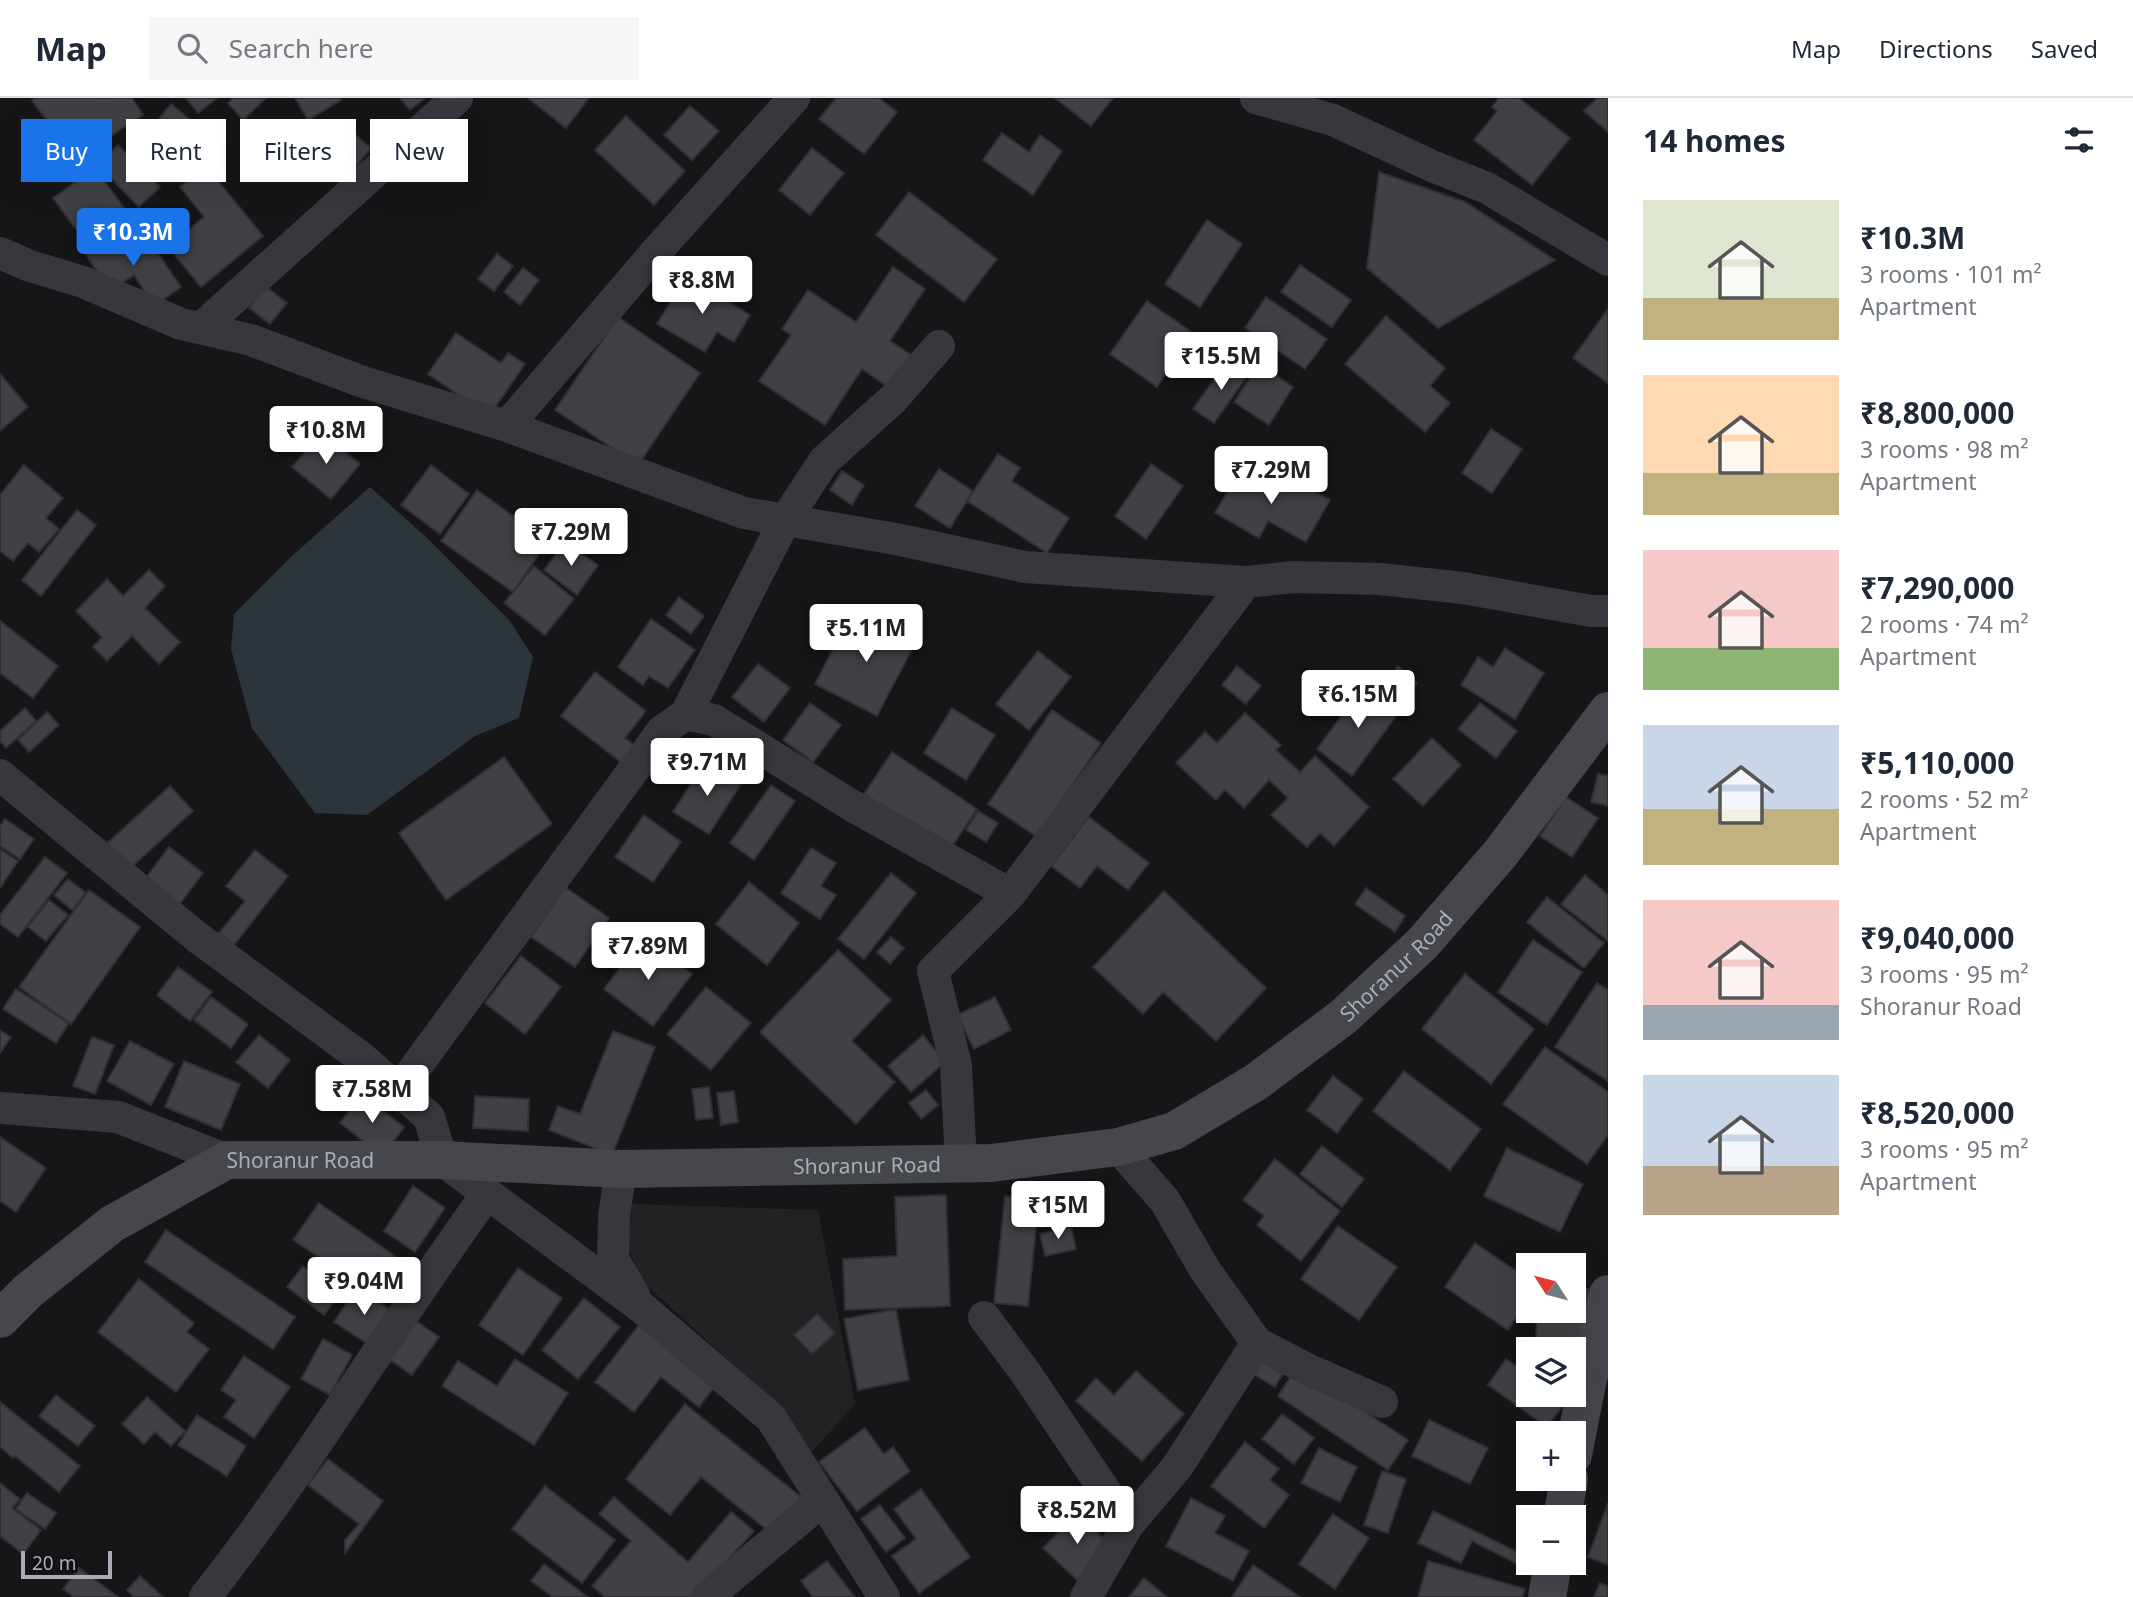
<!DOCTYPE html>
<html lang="en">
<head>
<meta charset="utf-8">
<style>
  :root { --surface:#fff; --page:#f6f6f7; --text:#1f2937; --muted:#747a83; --line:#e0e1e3; --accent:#1a73e8 }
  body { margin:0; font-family:"Noto Sans",sans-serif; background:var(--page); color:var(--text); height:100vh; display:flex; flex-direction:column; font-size:26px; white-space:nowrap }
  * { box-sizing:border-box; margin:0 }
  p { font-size:23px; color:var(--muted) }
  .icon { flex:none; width:38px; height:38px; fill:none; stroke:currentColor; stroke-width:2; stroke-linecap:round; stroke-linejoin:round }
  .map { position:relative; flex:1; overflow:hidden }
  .drawer { display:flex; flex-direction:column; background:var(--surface); width:525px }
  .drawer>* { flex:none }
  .hud { position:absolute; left:21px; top:21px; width:665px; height:63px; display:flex; gap:14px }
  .needle { width:46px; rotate:306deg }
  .fabs { position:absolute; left:1516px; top:1155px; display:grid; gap:14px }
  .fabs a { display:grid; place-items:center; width:70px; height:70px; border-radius:0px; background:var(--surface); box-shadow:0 7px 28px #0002; font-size:35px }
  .scale { position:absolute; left:21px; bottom:18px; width:91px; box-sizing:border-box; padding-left:7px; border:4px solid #a8adb8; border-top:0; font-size:19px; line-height:24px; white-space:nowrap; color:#a8adb8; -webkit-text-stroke:5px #111113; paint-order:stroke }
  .price { position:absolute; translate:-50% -60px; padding:0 16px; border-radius:7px; background:#fff; color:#222; font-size:23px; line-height:46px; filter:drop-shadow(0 2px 4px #0008) }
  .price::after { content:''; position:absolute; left:50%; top:42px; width:21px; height:16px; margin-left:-10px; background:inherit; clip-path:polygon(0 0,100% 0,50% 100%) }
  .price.active { background:var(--accent); color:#fff }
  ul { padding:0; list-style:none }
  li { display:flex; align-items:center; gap:21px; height:175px; padding:0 35px }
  li span { display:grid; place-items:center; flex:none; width:196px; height:140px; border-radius:0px; color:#555 }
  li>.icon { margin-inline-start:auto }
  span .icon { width:84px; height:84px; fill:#fffc; stroke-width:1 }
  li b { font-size:30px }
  h2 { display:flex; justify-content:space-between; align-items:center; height:84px; padding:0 35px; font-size:30px }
  .chip { padding:0 24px; border-radius:0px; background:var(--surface); box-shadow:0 7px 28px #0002; font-size:24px; line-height:63px }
  .chip.active { background:var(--accent); color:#fff }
  header { display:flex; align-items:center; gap:42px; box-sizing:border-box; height:98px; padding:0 35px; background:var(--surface); border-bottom:2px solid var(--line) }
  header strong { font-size:33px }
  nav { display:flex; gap:38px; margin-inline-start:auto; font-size:24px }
  .search { width:490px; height:63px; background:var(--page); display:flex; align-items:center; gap:18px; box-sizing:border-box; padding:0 24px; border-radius:0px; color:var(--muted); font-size:26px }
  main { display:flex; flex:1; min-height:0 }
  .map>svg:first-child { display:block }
  .built { fill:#222225 }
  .water { fill:#2c353c }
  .building { fill:#404145; stroke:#303034; stroke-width:2 }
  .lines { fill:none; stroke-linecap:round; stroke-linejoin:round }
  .street { stroke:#37383d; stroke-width:32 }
  .secondary { stroke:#45474d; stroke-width:38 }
  .labels { text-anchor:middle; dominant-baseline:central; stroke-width:5; stroke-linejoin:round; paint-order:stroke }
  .street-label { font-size:21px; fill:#a8adb8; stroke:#111113 }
</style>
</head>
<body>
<header>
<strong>Map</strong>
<div class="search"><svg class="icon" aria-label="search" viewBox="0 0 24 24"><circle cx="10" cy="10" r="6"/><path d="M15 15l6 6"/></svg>Search here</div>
<nav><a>Map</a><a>Directions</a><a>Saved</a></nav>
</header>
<main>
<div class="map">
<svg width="1608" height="1499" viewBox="0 0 1608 1499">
  <rect width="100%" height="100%" fill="#161618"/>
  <path class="built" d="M632 1106 818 1112 855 1306 811 1355 780 1310 642 1183 628 1150Z"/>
  <path class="water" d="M370 389 426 439 510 523 533 559 519 620 475 638 367 717 315 715 252 630 231 551 234 516 292 458Z"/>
  <path class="building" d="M35 0H132L143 17 77 60 32 3Z
    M186 0H217L198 15Z
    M233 0H266L243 22 228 5Z
    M295 0H340L341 2 308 22Z
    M400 0H425L410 12Z
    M528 0H589L566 30Z
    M836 0H879L897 14 864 56 819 21Z
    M1055 0H1113L1091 28Z
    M1499 0H1519L1570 40 1532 87 1474 42 1497 13 1492 9Z
    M1597 0H1608V34L1584 13Z
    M171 6 200 30 177 57 149 33Z
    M690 8 719 33 692 62 664 37Z
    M626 18 685 73 654 107 595 52Z
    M346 29 371 50 342 86 316 65Z
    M1002 35 1029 54 1040 37 1062 53 1033 97 983 62Z
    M118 47 160 89 139 109 98 67Z
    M812 50 844 75 810 117 779 92Z
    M206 68 263 138 201 189 168 149 204 119 180 89Z
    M95 70 133 122 91 152 53 100Z
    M1379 74 1465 104 1555 162 1438 230 1367 170Z
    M909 94 997 161 964 204 876 137Z
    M1207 122 1242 146 1200 209 1165 186Z
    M121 132 139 158 153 148 181 189 154 208 134 177 110 193 86 157Z
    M497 156 513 168 494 193 478 181Z
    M1300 167 1351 202 1332 229 1281 194Z
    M893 169 925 191 890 243 913 258 891 291 862 271 825 327 759 283 791 237 782 231 808 192 856 224Z
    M523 170 539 182 520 207 504 194Z
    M686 178 750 217 734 244 717 234 705 254 657 226Z
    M265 188 287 205 270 226 249 210Z
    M1266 199 1327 241 1305 271 1245 230Z
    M1147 203 1193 235 1157 289 1110 256Z
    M1608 211V285L1573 260Z
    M1386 218 1445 270 1430 288 1450 305 1425 334 1345 266Z
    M618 219 700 275 638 367 555 312Z
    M456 235 501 265 508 255 525 266 489 318 428 276Z
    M1228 262 1248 277 1214 325 1193 311Z
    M1259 266 1293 289 1269 327 1234 304Z
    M0 276 28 309 0 333Z
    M1491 331 1522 351 1492 395 1462 375Z
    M321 335 360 366 331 401 292 369Z
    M998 356 1020 370 1012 383 1069 420 1047 455 967 403Z
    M1151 366 1183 388 1146 441 1115 418Z
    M24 367 63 400 46 420 59 431 39 454 28 445 13 463 0 453V397Z
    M431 367 469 396 440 436 401 407Z
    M1242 368 1284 392 1291 381 1330 402 1306 444 1268 423 1259 440 1215 415Z
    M939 371 973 393 950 430 915 408Z
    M842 373 864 387 852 407 830 392Z
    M477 392 548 443 513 494 441 443Z
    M77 412 96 427 41 498 22 482Z
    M565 444 598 467 577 497 544 472Z
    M534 468 574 501 545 537 504 505Z
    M149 472 165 488 145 510 180 544 159 566 132 538 107 563 93 549 102 539 76 513 107 481 123 498Z
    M679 499 704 518 691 536 666 517Z
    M850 518 885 537 892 524 919 538 877 618 815 586Z
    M651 521 695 552 668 590 649 578 643 587 618 569Z
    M0 523 58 568 33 600 0 575Z
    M1505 550 1544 575 1515 621 1461 587 1478 559 1493 569Z
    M1038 553 1071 579 1029 632 996 606Z
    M758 566 790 590 764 624 732 599Z
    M1237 568 1261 588 1246 606 1222 587Z
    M1398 568 1417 585 1404 601 1384 585Z
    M595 574 646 613 625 640 635 648 622 665 561 618Z
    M1364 587 1399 614 1352 678 1317 651Z
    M810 605 841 627 813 664 783 642Z
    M1480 605 1517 633 1496 660 1458 631Z
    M25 610 36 623 6 650 0 643V633Z
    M952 610 995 637 966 682 924 655Z
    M1052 612 1101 645 1037 739 988 706Z
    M47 614 59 627 29 654 18 642Z
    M1245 615 1281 647 1276 652 1300 674 1315 658 1369 709 1334 748 1320 735 1307 749 1271 717 1288 700 1269 682 1244 710 1225 692 1216 702 1176 665 1205 634 1217 645Z
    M1432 640 1461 667 1423 708 1393 681Z
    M892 654 977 711 949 753 864 696Z
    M504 659 552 726 446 802 399 735Z
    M705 664 741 686 709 736 673 714Z
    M1598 676 1608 678V708L1591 704Z
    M771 687 795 703 754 762 730 745Z
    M170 688 193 713 127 773 104 748Z
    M1566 699 1598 720 1572 759 1540 738Z
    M978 713 998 725 986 744 966 732Z
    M644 717 681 744 653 784 615 759Z
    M1089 719 1149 765 1128 792 1097 768 1080 790 1051 768Z
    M5 721 34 741 20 761 0 748V728Z
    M169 749 203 775 176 811 142 785Z
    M811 750 836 765 821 788 836 797 820 821 781 795Z
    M0 751 18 763 0 790Z
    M255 752 288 778 234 847 219 835 245 803 226 788Z
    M45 759 67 775 18 839 0 826V817Z
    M891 775 916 795 864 861 838 841Z
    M1585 777 1608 797V843L1561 806Z
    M68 781 86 795 72 812 54 797Z
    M749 784 799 825 767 867 716 826Z
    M565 789 609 820 575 869 531 839Z
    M1366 790 1405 818 1395 834 1355 806Z
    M89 792 140 829 71 926 19 889Z
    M1164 793 1266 890 1216 943 1163 894 1143 916 1093 869Z
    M1547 799 1604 845 1584 870 1527 824Z
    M49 802 68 817 46 843 28 829Z
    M643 839 692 876 653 928 604 891Z
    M891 839 904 850 890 866 877 854Z
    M1533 842 1582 874 1547 927 1498 894Z
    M838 852 891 902 852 943 895 984 856 1026 760 934Z
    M521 858 561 889 525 936 485 905Z
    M178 869 212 894 190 923 157 897Z
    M1465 876 1534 931 1491 986 1422 931Z
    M1597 885 1608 892V983L1555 949Z
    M706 889 751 925 711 972 667 936Z
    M16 891 69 925 56 945 3 911Z
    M211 899 248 926 231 950 194 922Z
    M995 899 1011 932 974 951 957 917Z
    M0 932 11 939 0 955Z
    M613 933 655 949 612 1057 549 1032 558 1008 580 1016Z
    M259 937 290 962 268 990 236 964Z
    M923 937 945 964 911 994 888 968Z
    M92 939 114 947 95 996 73 988Z
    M130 943 174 966 151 1007 107 983Z
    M1545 949 1608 994V1037L1587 1066 1503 1006Z
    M184 963 240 986 221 1032 165 1009Z
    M1404 973 1481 1031 1450 1072 1373 1013Z
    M1333 978 1363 1001 1337 1035 1307 1012Z
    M709 989 713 1020 696 1022 692 991Z
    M926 992 938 1007 921 1021 909 1005Z
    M734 993 738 1024 721 1027 717 995Z
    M361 996 404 1029 383 1058 340 1025Z
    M475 998 529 1001 528 1033 473 1030Z
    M0 1039 46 1070 16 1114 0 1103Z
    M1322 1048 1364 1081 1342 1109 1300 1076Z
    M1507 1050 1583 1086 1560 1134 1484 1098Z
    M1275 1061 1340 1113 1301 1163 1257 1127 1264 1118 1243 1102Z
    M413 1088 445 1110 415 1154 384 1133Z
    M946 1097 950 1208 845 1212 843 1161 897 1158 895 1099Z
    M1005 1098 1039 1101 1028 1208 994 1205Z
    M319 1105 395 1158 373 1195 293 1142Z
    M1071 1128 1076 1151 1045 1158 1040 1136Z
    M1338 1128 1397 1169 1359 1222 1301 1181Z
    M166 1132 295 1219 273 1251 145 1164Z
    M1475 1145 1528 1181V1201L1508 1232 1445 1189Z
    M303 1168 326 1186 335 1175 348 1185 324 1217 287 1189Z
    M518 1170 562 1200 523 1257 479 1227Z
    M139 1181 194 1225 187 1234 209 1251 176 1294 98 1234Z
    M357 1189 394 1214 371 1248 334 1224Z
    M1573 1190 1588 1191 1586 1251 1536 1249 1537 1213H1573Z
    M584 1200 620 1229 578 1281 542 1252Z
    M896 1211 909 1282 858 1292 844 1221Z
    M817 1216 835 1235 812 1256 794 1237Z
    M413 1221 439 1239 412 1277 386 1259Z
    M641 1224 718 1284 699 1309 661 1279 634 1314 595 1284Z
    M323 1241 352 1257 330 1297 301 1281Z
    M1259 1254 1286 1270 1275 1289 1248 1273Z
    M244 1258 290 1289 254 1340 224 1319 236 1302 221 1292Z
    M515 1261 568 1295 534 1347 442 1288 458 1263 497 1288Z
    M1506 1261 1528 1276V1297H1558L1566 1303 1547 1329 1488 1287Z
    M1297 1269 1408 1342 1388 1372 1278 1298Z
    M1136 1273 1184 1316 1142 1363 1076 1303 1096 1280 1114 1297Z
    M56 1297 95 1328 78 1348 39 1318Z
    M147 1299 185 1333 171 1348 155 1334 144 1346 122 1326Z
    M0 1304 80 1368 59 1394 15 1358 13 1360 0 1349Z
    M685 1306 801 1399 772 1436 701 1379 670 1417 626 1381Z
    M1282 1316 1314 1340 1294 1366 1262 1341Z
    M197 1317 246 1348 227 1378 178 1347Z
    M1429 1322 1488 1350 1470 1386 1412 1358Z
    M865 1330 884 1356 893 1349 910 1373 857 1413 819 1364Z
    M1245 1344 1279 1371 1270 1382 1289 1397 1264 1430 1211 1388Z
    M1319 1350 1357 1369 1340 1404 1301 1385Z
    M328 1361 383 1403 345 1455V1442L359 1426 308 1387Z
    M1382 1373 1406 1381 1388 1435 1364 1427Z
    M0 1385 20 1401 12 1410 41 1432 23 1456 0 1438Z
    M545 1388 615 1442 582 1485 512 1431Z
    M921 1391 970 1459 919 1495 892 1458 916 1441 894 1411Z
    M27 1395 56 1415 45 1431 16 1411Z
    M614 1399 688 1464 731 1414 754 1433 694 1499H605L592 1488 631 1443 599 1416Z
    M1191 1400 1225 1418 1215 1435 1249 1453 1233 1483 1166 1448Z
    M1608 1405V1467L1588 1459Z
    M880 1407 905 1440 886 1454 861 1421Z
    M1433 1413 1528 1459 1529 1465 1527 1471 1472 1443 1461 1465 1418 1445Z
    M1077 1414 1110 1447 1077 1482 1043 1450Z
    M1333 1416 1369 1440 1335 1491 1299 1466Z
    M827 1463 855 1499H813L801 1483Z
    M1428 1463 1525 1491 1522 1499H1418Z
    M544 1466 588 1499H553L531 1483Z
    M1253 1467 1300 1499H1232Z
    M79 1470 118 1499H74L63 1491Z
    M140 1478 163 1499H134L127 1492Z
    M1144 1480 1167 1499H1129Z
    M1600 1485 1608 1488V1499H1594Z"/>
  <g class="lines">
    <path class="street" d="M1256 0 1333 22 1432 68 1487 90 1608 162
      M0 155 30 168 83 184 181 226 251 242 363 284 507 328 744 415 896 441 1025 469 1246 484 1294 479 1380 481 1463 490 1591 513H1608
      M201 230 457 0
      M507 328 656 154 794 0
      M686 616 784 424 824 363 893 301 939 248
      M0 677 197 839 363 961 429 1019 442 1062 642 1210 771 1320 884 1499
      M399 992 662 633 686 616 714 622 851 707 1010 796 1246 484
      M0 1010 118 1019 227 1062
      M961 1066 956 967 933 873 1010 796
      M621 1071 614 1118 613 1161 634 1197
      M984 1219 1025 1274 1128 1427 1177 1369 1257 1245 1205 1172 1165 1103 1118 1049
      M1257 1245 1309 1272 1382 1304
      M205 1499C307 1370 390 1229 487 1096
      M707 1499 823 1402
      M1086 1499 1128 1427"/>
    <g class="secondary">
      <path id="s1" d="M0 1221 28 1193 112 1126 227 1062H442L621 1071 991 1065 1118 1049 1174 1033 1256 984 1343 919 1422 846 1500 756 1608 613"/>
      <path d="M1573 1357 1586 1290 1608 1196"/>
      <path d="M1562 1419 1569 1381"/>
      <path d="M1547 1499 1553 1465"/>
    </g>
  </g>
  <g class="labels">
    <g class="street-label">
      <text stroke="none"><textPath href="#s1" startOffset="1507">Shoranur Road</textPath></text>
      <text stroke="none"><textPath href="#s1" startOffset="352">Shoranur Road</textPath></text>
      <text stroke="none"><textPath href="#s1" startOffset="919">Shoranur Road</textPath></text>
    </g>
  </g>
</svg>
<div class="fabs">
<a><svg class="needle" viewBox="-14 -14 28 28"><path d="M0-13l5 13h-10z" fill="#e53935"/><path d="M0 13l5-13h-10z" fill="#747a83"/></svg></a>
<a><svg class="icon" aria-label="layers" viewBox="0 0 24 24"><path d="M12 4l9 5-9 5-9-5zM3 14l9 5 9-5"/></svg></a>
<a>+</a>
<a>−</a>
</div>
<div class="scale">20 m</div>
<b class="price active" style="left:133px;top:170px">₹10.3M</b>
<b class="price" style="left:702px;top:218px">₹8.8M</b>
<b class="price" style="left:1221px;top:294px">₹15.5M</b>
<b class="price" style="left:326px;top:368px">₹10.8M</b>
<b class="price" style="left:1271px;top:408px">₹7.29M</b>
<b class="price" style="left:571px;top:470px">₹7.29M</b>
<b class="price" style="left:866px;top:566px">₹5.11M</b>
<b class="price" style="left:1358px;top:632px">₹6.15M</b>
<b class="price" style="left:707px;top:700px">₹9.71M</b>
<b class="price" style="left:648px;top:884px">₹7.89M</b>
<b class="price" style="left:372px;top:1027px">₹7.58M</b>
<b class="price" style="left:1058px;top:1143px">₹15M</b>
<b class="price" style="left:364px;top:1219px">₹9.04M</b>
<b class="price" style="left:1077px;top:1448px">₹8.52M</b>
<div class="hud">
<a class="chip active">Buy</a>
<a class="chip">Rent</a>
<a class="chip">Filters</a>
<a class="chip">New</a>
</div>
</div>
<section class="drawer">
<h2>14 homes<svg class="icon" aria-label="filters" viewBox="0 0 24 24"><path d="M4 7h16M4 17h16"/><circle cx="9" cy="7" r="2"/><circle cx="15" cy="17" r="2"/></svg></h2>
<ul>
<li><span style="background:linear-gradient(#dfe7d0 70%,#c2b280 0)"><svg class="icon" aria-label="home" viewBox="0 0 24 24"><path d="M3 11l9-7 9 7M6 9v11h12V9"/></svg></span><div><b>₹10.3M</b><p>3 rooms · 101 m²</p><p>Apartment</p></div></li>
<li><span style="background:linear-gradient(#ffd9b3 70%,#c2b280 0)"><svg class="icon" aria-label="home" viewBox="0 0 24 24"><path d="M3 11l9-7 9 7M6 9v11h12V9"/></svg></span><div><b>₹8,800,000</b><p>3 rooms · 98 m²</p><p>Apartment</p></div></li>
<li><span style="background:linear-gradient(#f6c9c9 70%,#8fb573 0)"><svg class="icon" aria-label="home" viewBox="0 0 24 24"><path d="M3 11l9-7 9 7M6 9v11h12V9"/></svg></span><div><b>₹7,290,000</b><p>2 rooms · 74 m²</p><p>Apartment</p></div></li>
<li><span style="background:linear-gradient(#c9d6e8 60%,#c2b280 0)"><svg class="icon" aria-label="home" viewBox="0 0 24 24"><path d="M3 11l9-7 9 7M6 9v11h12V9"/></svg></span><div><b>₹5,110,000</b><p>2 rooms · 52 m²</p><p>Apartment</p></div></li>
<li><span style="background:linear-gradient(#f6c9c9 75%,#9aa5b1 0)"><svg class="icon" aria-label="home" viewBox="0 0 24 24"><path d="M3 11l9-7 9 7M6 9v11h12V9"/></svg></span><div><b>₹9,040,000</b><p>3 rooms · 95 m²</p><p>Shoranur Road</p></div></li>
<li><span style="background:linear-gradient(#c9d6e8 65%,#b9a48a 0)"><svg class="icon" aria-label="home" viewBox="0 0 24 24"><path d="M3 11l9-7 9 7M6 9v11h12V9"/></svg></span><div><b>₹8,520,000</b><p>3 rooms · 95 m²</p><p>Apartment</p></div></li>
</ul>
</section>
</main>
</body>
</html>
